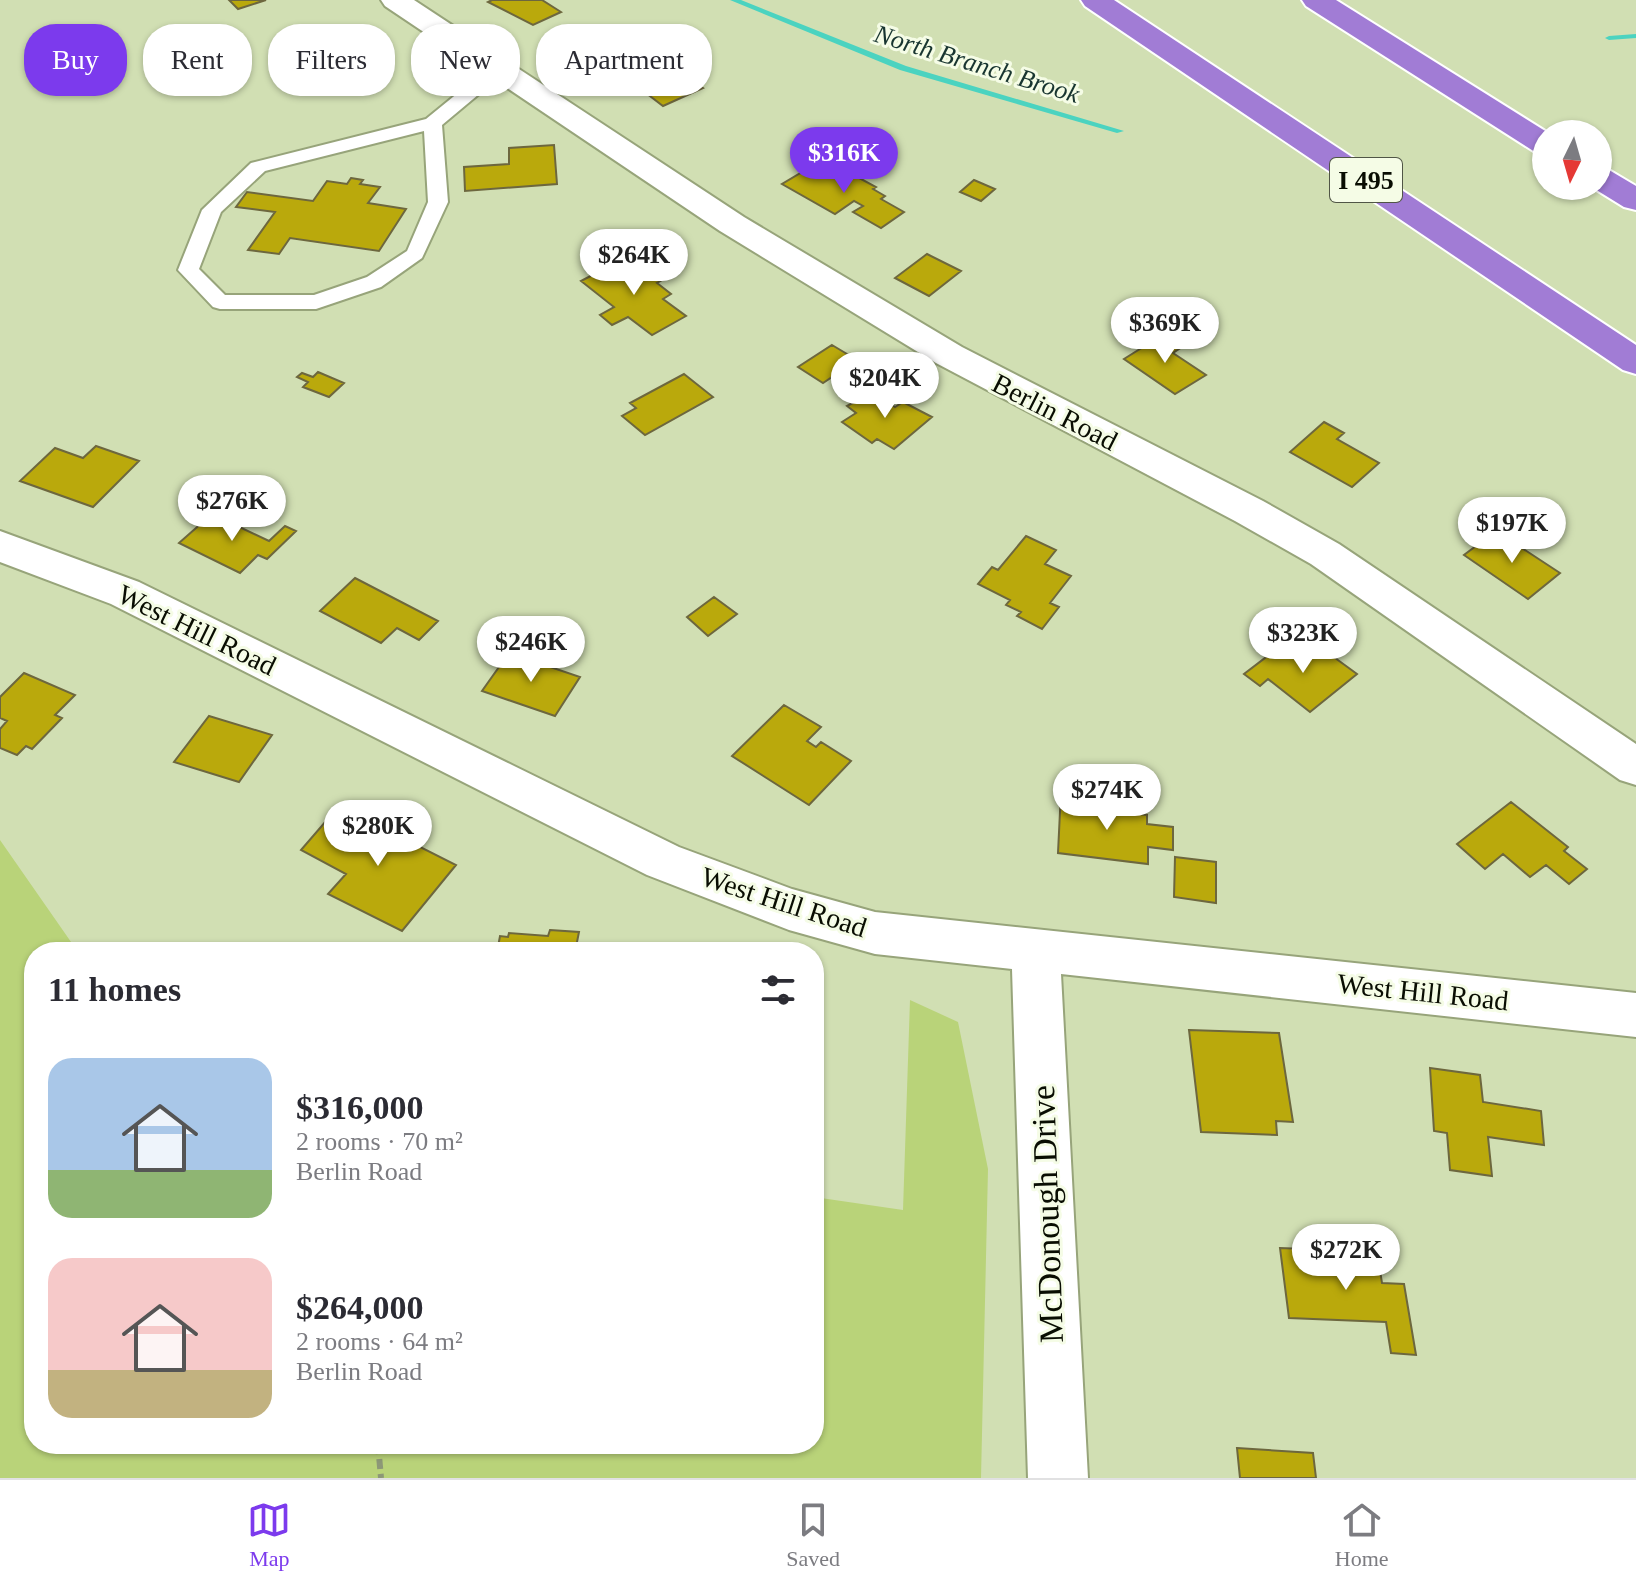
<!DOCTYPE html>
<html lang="en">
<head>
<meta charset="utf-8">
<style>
  :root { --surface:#fff; --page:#f2f2f3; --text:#2b2b33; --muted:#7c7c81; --line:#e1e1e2; --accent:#7c3aed }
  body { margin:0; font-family:"Times New Roman",serif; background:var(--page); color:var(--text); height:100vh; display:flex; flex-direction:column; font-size:30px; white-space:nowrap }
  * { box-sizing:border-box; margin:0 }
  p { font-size:26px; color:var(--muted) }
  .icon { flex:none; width:44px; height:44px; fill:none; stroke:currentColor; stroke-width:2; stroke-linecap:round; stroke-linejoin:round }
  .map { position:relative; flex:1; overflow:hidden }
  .side { position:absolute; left:24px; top:942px; width:800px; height:512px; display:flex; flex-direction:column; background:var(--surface); border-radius:32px; box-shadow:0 2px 6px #0004 }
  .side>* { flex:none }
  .guide { position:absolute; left:24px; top:24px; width:800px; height:72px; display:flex; gap:16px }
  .needle { width:52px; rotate:185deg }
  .controls { position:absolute; left:1532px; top:120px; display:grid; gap:16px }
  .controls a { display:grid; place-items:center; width:80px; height:80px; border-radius:50%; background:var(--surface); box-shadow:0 2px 6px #0004; font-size:40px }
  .price { position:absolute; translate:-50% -68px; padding:0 18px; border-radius:28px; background:#fff; color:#222; font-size:26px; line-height:52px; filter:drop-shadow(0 2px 4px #0008) }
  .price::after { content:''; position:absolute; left:50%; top:48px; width:24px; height:18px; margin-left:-12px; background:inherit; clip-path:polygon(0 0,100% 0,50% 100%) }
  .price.current { background:var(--accent); color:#fff }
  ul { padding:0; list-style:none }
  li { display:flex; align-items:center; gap:24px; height:200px; padding:0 24px }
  li span { display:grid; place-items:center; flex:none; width:224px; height:160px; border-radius:24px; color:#555 }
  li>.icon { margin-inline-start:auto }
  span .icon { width:96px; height:96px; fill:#fffc; stroke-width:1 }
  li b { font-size:34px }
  h2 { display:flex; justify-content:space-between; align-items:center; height:96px; padding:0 24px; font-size:34px }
  .chip { padding:0 28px; border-radius:32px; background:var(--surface); box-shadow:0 2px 6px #0004; font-size:28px; line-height:72px }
  .chip.current { background:var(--accent); color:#fff }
  .dock { display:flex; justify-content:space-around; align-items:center; height:112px; border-top:2px solid var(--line); background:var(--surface); font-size:22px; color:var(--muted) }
  .dock a { display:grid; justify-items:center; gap:4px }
  .dock .current { color:var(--accent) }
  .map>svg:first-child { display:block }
  .green { fill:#b9d379 }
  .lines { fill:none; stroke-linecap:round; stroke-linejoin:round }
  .stream { fill:#4bd3c0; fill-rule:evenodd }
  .building { fill:#baa90c; stroke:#6d673e; stroke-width:2 }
  .lane-casing { stroke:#97a47a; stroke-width:4 }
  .street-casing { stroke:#97a47a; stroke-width:4 }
  .secondary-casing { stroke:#97a47a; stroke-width:4 }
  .highway-casing { stroke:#fff; stroke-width:4 }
  .path { stroke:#8d9877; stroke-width:6; stroke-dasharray:10 5; stroke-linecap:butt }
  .lane { fill:#fff; fill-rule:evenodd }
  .street { fill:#fff; fill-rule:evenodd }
  .secondary { fill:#fff; fill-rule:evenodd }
  .highway { fill:#a17cd5; fill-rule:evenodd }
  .labels { text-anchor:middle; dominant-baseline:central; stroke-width:6; stroke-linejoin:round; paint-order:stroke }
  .far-water-label { font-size:26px; font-style:italic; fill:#183530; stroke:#f5fce6 }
  .shield { fill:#f5fce6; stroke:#505546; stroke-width:2 }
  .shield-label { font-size:26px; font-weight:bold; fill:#090d02 }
  .street-label { font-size:28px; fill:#090d02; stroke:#f5fce6 }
  .near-street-label { font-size:34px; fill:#090d02; stroke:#f5fce6 }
</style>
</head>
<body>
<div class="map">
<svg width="1636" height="1478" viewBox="0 0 1636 1478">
  <rect width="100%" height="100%" fill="#d1dfb3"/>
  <path class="green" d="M0 840 78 952H34V1444H814V1197L903 1210 910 1000 958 1022 988 1169 981 1478H0Z"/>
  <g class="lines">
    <path class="stream" d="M730 0H741L906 66 1124 131 1117 133 900 70Z
      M1636 34V38L1609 40 1605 38 1609 36Z"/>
  </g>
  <path class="building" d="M229 0H266L238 9Z
    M492 0H542L561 12 533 25 488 2Z
    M628 34 647 37 655 42 654 45 691 69 683 73 703 88 663 106 642 90 650 86 632 73 610 79 592 66 619 51 607 43Z
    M554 145 557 184 465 191 464 167 509 164V148Z
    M814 165 839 179 850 173 876 187 873 189 885 196 881 199 904 212 881 228 853 212 863 206 854 201 835 214 782 184Z
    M351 178 363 180 360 184 380 187 368 203 406 209 379 251 290 238 279 254 248 250 275 212 236 207 247 192 313 201 327 181 347 184Z
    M974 180 995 189 981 201 960 192Z
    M927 254 961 271 929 296 895 278Z
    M623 259 639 271 648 267 664 279 657 283 671 294 663 299 686 316 652 335 628 317 612 325 600 315 614 307 581 281Z
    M1164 334 1182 347 1173 353 1206 375 1175 394 1124 359Z
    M832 345 857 360 823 383 798 367Z
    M318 372 344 383 329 397 303 387 308 382 297 377 302 373 313 377Z
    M684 374 713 397 645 435 622 416 636 408 630 403Z
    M873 392 895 407 903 402 932 417 894 449 877 439 872 443 842 422 856 413 847 406Z
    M1324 422 1344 433 1337 439 1379 463 1352 487 1290 452Z
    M96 446 139 461 93 507 20 481 55 448 83 458Z
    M212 514 269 541 285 526 296 531 267 559 258 555 240 573 179 543Z
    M1496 531 1560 573 1528 599 1464 555Z
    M1026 536 1056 550 1045 564 1071 576 1050 603 1059 607 1042 629 1017 616 1021 612 1006 605 1010 600 978 584 992 567 998 570Z
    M355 578 438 621 419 640 397 628 381 643 320 611Z
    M714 597 737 614 708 636 687 617Z
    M1282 645 1303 660 1320 647 1357 674 1310 712 1268 679 1260 686 1244 674Z
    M509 653 580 677 555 716 482 691Z
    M24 673 75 695 55 715 62 718 32 749 26 746 17 755 0 748V729L7 721 0 718V697Z
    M784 705 821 727 807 741 816 747 821 742 851 761 809 805 732 756Z
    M209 716 272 735 239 782 174 762Z
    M1061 791 1096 795 1095 809 1147 815V824L1173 827V850L1148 847V864L1058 853Z
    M1511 802 1568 847 1564 851 1587 869 1569 884 1546 865 1530 877 1503 854 1485 869 1457 844Z
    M339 806 456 865 402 931 328 894 346 874 301 850Z
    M1175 857 1216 862V903L1174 897Z
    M550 930 579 932 575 952H497L500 936 508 937 509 933 548 936Z
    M1189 1030 1279 1033 1293 1122 1276 1121 1277 1135 1201 1132Z
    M1430 1068 1480 1075 1483 1102 1541 1111 1544 1145 1488 1137 1492 1176 1450 1170 1447 1133 1434 1131Z
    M1280 1248 1377 1252 1382 1283 1404 1284 1416 1355 1391 1353 1386 1322 1289 1318Z
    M1237 1448 1313 1453 1316 1478H1240Z"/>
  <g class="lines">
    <defs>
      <path id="lane" d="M497 65 503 66 506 70 503 74 442 125 448 202 422 258 381 287 316 309H220L213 307 178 270 202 210 251 163 426 119 491 66ZM424 131 428 202 407 251 367 277 314 295H225L199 269 221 212 265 171Z"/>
      <path id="street" d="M0 531 139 582 679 847 792 889 875 912 1636 993V1037L1061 974 1088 1478H1028L1012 969 875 954 789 930 647 875 111 604 0 562Z"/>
      <path id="secondary" d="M381 0H414L744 217 962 347 1263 501 1339 544 1636 744V785L1620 780 1311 564 1235 521 936 363 720 231 385 6Z"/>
      <path id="highway" d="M1081 0H1114L1636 345V374L1623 370 1085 6Z
        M1302 0H1336L1550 134H1546V154L1535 152 1306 6Z
        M1598 167 1609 170 1636 186V210L1624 207 1590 186H1598Z"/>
    </defs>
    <use href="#lane" class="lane-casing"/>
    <use href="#street" class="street-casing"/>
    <use href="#secondary" class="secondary-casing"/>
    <use href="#highway" class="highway-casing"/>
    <path class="path" d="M378 1444 381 1478"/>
    <use href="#lane" class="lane"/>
    <use href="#street" class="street"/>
    <use href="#secondary" class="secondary"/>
    <use href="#highway" class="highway"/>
  </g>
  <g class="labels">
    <g class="far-water-label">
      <text transform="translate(977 64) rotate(17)">North Branch Brook</text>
    </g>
    <rect class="shield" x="1330" y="158" width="72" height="44" rx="6"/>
    <g class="shield-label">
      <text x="1366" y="180">I 495</text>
    </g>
    <g class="street-label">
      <text transform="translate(1055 412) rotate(27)">Berlin Road</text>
      <text transform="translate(197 630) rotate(26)">West Hill Road</text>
      <text transform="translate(784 902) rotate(18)">West Hill Road</text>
      <text transform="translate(1423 992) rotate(6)">West Hill Road</text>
    </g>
    <g class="near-street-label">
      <text transform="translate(1047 1214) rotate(-92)">McDonough Drive</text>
    </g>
  </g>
</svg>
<div class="controls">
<a><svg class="needle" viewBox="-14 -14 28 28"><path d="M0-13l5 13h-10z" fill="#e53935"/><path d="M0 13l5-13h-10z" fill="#7c7c81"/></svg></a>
</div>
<b class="price current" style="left:844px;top:195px">$316K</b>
<b class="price" style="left:634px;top:297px">$264K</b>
<b class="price" style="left:1165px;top:365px">$369K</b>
<b class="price" style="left:885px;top:420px">$204K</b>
<b class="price" style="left:232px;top:543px">$276K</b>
<b class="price" style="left:1512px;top:565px">$197K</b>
<b class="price" style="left:1303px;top:675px">$323K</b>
<b class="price" style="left:531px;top:684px">$246K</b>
<b class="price" style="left:1107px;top:832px">$274K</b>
<b class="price" style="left:378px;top:868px">$280K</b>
<b class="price" style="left:1346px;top:1292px">$272K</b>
<div class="guide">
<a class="chip current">Buy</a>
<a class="chip">Rent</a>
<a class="chip">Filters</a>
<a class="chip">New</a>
<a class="chip">Apartment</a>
</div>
<section class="side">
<h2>11 homes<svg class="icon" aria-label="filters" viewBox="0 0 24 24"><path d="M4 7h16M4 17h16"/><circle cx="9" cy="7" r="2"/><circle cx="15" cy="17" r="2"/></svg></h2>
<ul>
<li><span style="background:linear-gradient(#a9c7e8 70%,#8fb573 0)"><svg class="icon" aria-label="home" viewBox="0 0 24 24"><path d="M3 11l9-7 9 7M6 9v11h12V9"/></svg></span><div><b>$316,000</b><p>2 rooms · 70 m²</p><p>Berlin Road</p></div></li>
<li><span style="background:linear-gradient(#f6c9c9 70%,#c2b280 0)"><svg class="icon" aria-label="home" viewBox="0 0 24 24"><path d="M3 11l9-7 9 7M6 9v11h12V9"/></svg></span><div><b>$264,000</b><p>2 rooms · 64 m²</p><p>Berlin Road</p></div></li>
</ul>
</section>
</div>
<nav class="dock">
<a class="current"><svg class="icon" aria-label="map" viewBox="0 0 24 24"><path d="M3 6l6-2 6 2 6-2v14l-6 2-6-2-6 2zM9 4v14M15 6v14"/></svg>Map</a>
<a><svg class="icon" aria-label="saved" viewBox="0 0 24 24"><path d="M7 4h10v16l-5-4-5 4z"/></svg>Saved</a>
<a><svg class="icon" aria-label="home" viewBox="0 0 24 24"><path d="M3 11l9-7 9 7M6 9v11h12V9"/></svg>Home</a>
</nav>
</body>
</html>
